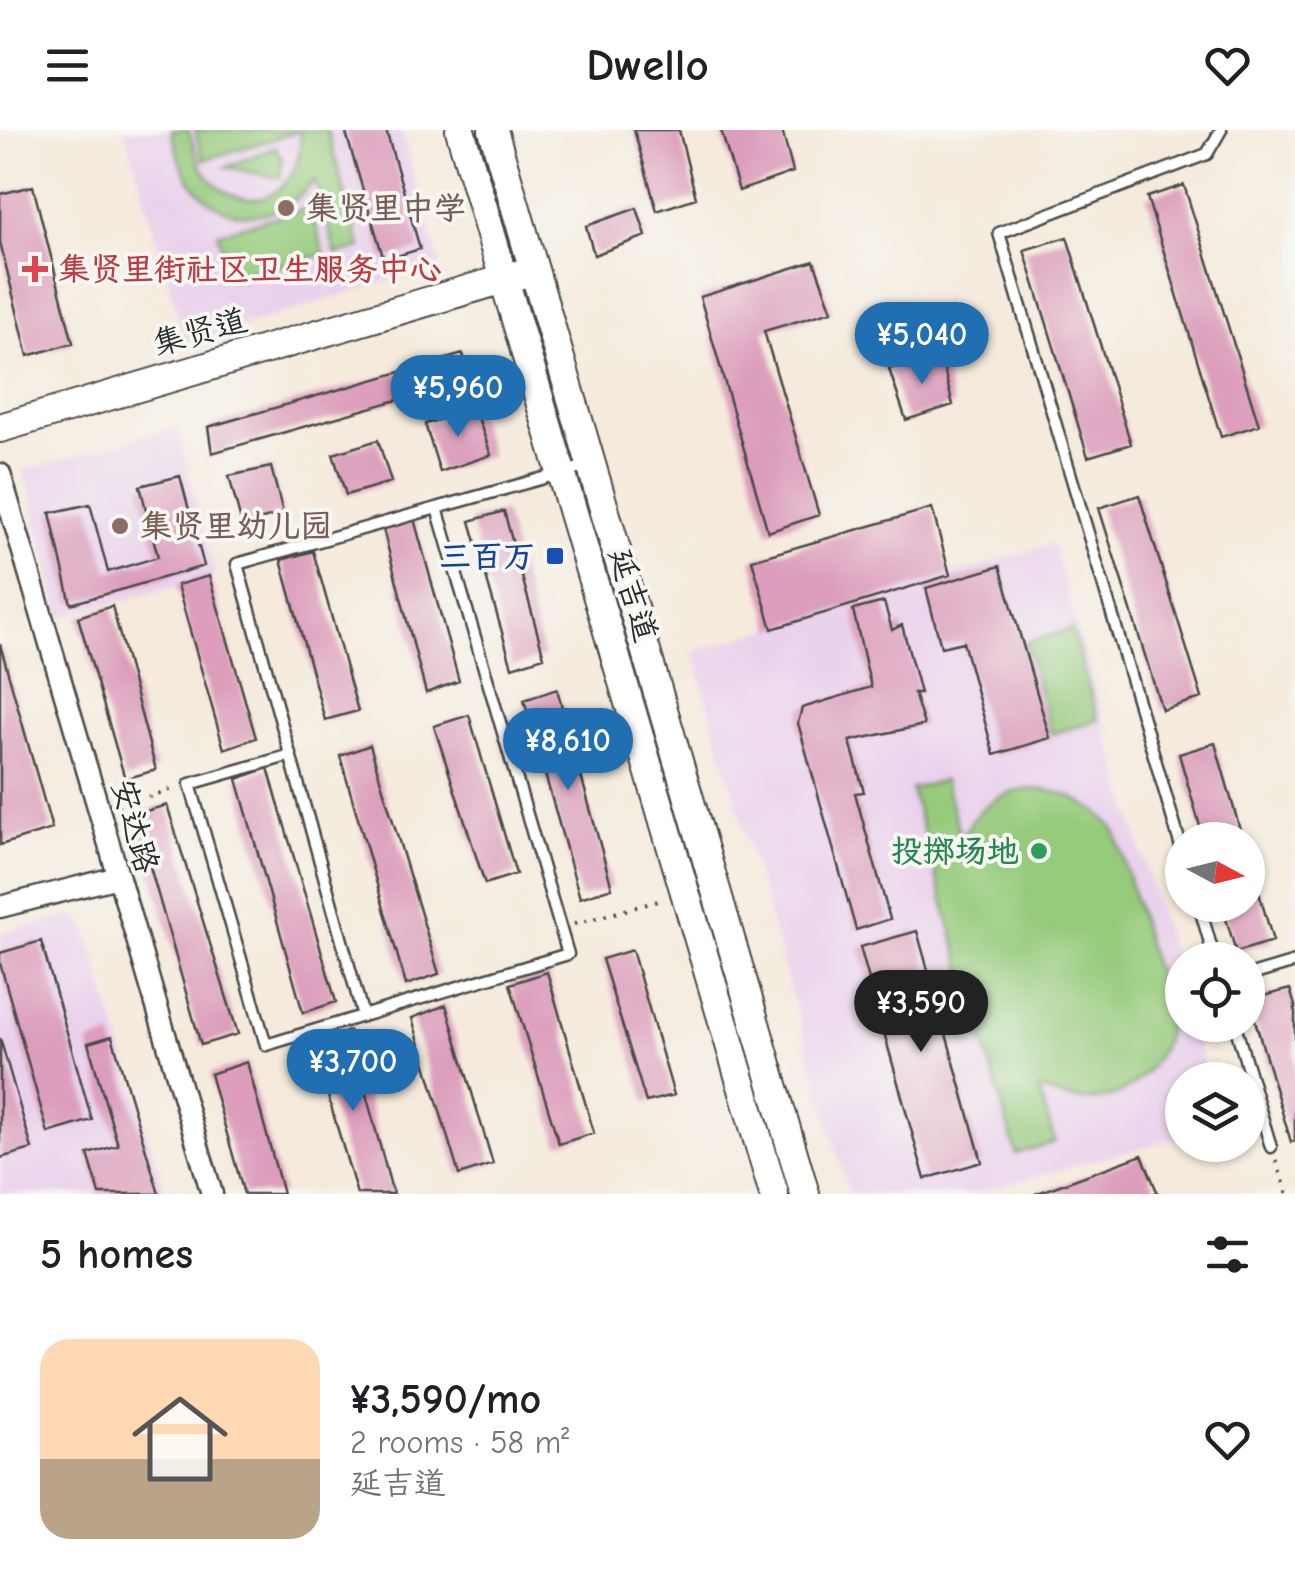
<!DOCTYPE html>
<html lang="en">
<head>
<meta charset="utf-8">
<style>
  :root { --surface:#fff; --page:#f6f6f6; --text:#202124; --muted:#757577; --accent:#1f6fb2 }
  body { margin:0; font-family:"Comic Neue","LXGW WenKai TC",sans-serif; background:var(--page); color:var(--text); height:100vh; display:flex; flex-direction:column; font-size:38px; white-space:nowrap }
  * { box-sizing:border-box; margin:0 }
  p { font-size:32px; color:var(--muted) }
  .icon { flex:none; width:55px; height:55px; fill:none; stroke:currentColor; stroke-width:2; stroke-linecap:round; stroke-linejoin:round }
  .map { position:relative; height:1064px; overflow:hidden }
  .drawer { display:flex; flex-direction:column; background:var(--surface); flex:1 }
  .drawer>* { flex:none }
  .needle { width:65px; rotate:97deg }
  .tools { position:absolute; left:1165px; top:692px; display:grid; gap:20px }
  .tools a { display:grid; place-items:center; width:100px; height:100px; border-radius:50%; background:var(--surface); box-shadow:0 2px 8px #0004; font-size:50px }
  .price { position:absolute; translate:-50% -85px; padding:0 22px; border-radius:35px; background:var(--accent); color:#fff; font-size:32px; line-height:65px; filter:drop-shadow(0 2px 5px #0008) }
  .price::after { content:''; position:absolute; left:50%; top:60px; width:30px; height:22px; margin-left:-15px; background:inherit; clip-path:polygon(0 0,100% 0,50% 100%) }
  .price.current { background:#222; color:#fff }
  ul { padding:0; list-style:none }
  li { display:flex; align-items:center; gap:30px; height:250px; padding:0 40px }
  li span { display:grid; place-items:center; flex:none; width:280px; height:200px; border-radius:30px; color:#555 }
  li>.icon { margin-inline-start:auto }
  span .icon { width:120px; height:120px; fill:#fffc; stroke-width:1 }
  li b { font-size:42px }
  h2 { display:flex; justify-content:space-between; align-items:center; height:120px; padding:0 40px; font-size:42px }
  header { display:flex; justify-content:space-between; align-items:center; height:130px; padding:0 40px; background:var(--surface); font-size:45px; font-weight:700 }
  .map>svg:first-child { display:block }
  .built { fill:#ead1ec }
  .green { fill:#96cb7c; stroke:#607b54; stroke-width:2.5 }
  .building { fill:#dc9ebb }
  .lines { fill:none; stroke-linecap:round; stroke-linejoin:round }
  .lane-casing { stroke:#494846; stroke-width:15 }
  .street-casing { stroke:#494846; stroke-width:25 }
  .secondary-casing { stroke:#494846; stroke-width:32 }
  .path { stroke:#494846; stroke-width:4; stroke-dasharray:2.5 8; stroke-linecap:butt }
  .lane { stroke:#fff; stroke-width:10 }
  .street { stroke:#fff; stroke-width:20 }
  .secondary { stroke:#fff; stroke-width:28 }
  .education-dot { fill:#8d6e63; stroke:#f6f6f2; stroke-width:4 }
  .health-dot { fill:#e0444e; stroke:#f6f6f2; stroke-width:4 }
  .transit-dot { fill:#1a4fb4; stroke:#f6f6f2; stroke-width:4 }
  .leisure-dot { fill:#2e9e5b; stroke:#f6f6f2; stroke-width:4 }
  .labels { text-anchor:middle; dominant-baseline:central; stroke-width:8; stroke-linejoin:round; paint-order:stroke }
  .education-label { font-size:32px; font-weight:bold; fill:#785e54; stroke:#f6f6f2; text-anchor:start }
  .health-label { font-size:32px; font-weight:bold; fill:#be3a42; stroke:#f6f6f2; text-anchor:start }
  .street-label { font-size:32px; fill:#2b2b2b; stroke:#f6f6f2 }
  .transit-label { font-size:32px; font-weight:bold; fill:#164399; stroke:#f6f6f2; text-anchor:end }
  .leisure-label { font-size:32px; font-weight:bold; fill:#27864d; stroke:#f6f6f2; text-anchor:end }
</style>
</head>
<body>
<header><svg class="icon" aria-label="menu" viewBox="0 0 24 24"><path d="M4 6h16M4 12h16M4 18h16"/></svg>Dwello<svg class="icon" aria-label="heart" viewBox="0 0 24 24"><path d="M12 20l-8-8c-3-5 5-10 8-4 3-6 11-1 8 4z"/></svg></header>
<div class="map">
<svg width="1295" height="1064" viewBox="0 0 1295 1064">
  <rect width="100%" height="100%" fill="#f6f6f2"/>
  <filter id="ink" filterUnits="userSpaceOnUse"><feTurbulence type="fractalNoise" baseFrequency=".01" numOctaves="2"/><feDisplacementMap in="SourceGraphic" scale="20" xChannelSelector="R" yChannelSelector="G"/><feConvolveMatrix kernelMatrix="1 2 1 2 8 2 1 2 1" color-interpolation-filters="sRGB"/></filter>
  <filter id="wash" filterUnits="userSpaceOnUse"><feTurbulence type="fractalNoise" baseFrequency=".0048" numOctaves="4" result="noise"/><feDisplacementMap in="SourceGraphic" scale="40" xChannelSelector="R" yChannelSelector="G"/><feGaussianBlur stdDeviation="2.25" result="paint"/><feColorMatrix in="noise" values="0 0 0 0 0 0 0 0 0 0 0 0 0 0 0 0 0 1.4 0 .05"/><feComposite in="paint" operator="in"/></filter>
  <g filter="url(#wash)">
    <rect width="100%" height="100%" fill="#f5eadc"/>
    <path class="built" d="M125 0H401L440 135 186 213Z
      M176 296 215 445 61 487 24 341Z
      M1053 414 1182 861V895H1192L1208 950H1182V1006L974 1064H849L693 522Z
      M67 786H77L86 798 166 1064H0V804Z"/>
    <path class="green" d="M171 0H189C194 17 198 37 211 50 256 93 306 56 300 0H327L361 118 336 124 315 50C285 90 229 100 195 57 181 41 177 20 171 0Z
      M195 0H297V2L203 30Z
      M276 17 282 29 280 48 226 37Z
      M311 77 324 124 231 150 218 103Z
      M1072 499 1098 590 1052 604 1026 513Z
      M944 650 961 708C966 702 969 694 974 688 1014 640 1081 658 1115 700 1127 743 1139 785 1151 827 1157 846 1167 868 1168 887 1169 913 1153 938 1134 954 1104 978 1072 972 1039 959L1055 1012 1016 1024 911 659Z"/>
    <g id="blocks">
      <path class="building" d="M345 0H386L420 119 384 130Z
        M634 0H679L696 68 657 81Z
        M721 0H782L793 42 739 61Z
        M1184 55 1259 295 1221 307 1147 67Z
        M33 56 73 213 28 226 0 112V64Z
        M637 78 646 106 594 125 586 96Z
        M1067 107 1131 314 1088 327 1024 120Z
        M814 131 832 181 764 201 819 385 768 402 700 167Z
        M463 224 471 249 212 323 208 297Z
        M940 224 953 275 906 290 889 239Z
        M475 279 491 325 440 342 425 294Z
        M378 310 391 352 346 365 333 324Z
        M271 337 283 383 242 395 229 346Z
        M180 346 204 436 71 474 50 383 90 374 108 442 158 427 140 356Z
        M1139 365 1202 568 1162 580 1099 378Z
        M932 378 950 445 772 499 752 430Z
        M504 381 544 527 512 537 470 391Z
        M414 389 459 551 426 563 383 399Z
        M313 421 358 581 325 590 281 430Z
        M1000 436 1050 608 994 625 963 512 941 517 926 458Z
        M209 446 256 608 224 619 177 455Z
        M884 472 892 500 902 495 920 563H914L924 595 850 611 864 662 855 663 890 789 856 800 798 593 802 578 871 557 853 480Z
        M112 476 156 640 125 649 78 487Z
        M0 514 52 699 0 715Z
        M557 559 612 758 580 768 524 570Z
        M469 585 516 744 485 754 434 596Z
        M1215 613 1243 710H1204L1179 624Z
        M370 615 439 844 406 855 340 626Z
        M268 638 336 872 303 883 237 649Z
        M167 675 238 904 201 915 135 684Z
        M1249 728 1273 811 1236 822 1222 775H1248Z
        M917 801 982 1032 925 1049 860 817Z
        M41 811 92 990 48 1003 0 833V823Z
        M632 820 674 965 646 972 602 829Z
        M547 842 594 1003 559 1014 510 854Z
        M1290 859 1295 876V1011L1291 1012 1249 870Z
        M446 875 493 1034 459 1045 412 888Z
        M349 901 393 1064H357L312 912Z
        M112 906 159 1064H100L88 1024 118 1015 88 913Z
        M0 908 32 1019 0 1028Z
        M247 932 283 1064H244L210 944Z
        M1142 1025 1158 1064H1035Z"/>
    </g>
  </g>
  <g filter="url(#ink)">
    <use href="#blocks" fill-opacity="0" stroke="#494846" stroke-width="2.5"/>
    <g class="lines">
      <defs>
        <path id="lane" d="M291 625 190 654 266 915 568 824 437 378
          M1182 720 999 103 1207 24 1221 0
          M1199 775 1215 830
          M1248 846 1295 832
          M363 886 237 434 590 335
          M1235 895 1271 1017"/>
        <path id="street" d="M0 344 212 1064
          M0 777 118 747"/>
        <path id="secondary" d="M460 0 774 1064
          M493 0 805 1064
          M0 298 521 144"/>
      </defs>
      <use href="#lane" class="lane-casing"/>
      <use href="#street" class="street-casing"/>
      <use href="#secondary" class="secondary-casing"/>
      <path class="path" d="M118 676 176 658
        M574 794 662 770
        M1276 1031 1288 1064"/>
      <use href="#lane" class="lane"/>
      <use href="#street" class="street"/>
      <use href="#secondary" class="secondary"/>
    </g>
  </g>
  <g class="education-dot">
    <circle cx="286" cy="78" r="10"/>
    <circle cx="120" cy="396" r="10"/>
  </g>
  <path class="health-dot" d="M30 124h10v10h10v10h-10v10h-10v-10h-10v-10h10z"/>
  <rect class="transit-dot" x="545" y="416" width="20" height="20" rx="5"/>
  <circle class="leisure-dot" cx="1039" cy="721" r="10"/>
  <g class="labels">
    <g class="education-label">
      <text x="306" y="78">集贤里中学</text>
      <text x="140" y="396">集贤里幼儿园</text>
    </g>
    <g class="health-label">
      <text x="58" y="139">集贤里街社区卫生服务中心</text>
    </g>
    <g class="street-label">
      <text transform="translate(200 202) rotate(-16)">集贤道</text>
      <text transform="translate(633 465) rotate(73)">延吉道</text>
      <text transform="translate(135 696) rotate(74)">安达路</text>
    </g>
    <g class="transit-label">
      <text x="535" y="426">三百万</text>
    </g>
    <g class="leisure-label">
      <text x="1019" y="721">投掷场地</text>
    </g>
  </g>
</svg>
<div class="tools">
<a><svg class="needle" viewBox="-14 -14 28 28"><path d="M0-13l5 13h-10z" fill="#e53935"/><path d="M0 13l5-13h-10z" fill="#757577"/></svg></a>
<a><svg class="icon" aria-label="locate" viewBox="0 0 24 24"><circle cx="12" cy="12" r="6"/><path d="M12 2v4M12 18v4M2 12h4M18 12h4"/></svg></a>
<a><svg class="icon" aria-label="layers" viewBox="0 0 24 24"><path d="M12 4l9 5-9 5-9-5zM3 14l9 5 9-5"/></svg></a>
</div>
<b class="price" style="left:922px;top:257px">¥5,040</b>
<b class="price" style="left:458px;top:310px">¥5,960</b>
<b class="price" style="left:568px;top:663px">¥8,610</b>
<b class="price current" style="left:921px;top:925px">¥3,590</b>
<b class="price" style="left:353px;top:984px">¥3,700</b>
</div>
<section class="drawer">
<h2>5 homes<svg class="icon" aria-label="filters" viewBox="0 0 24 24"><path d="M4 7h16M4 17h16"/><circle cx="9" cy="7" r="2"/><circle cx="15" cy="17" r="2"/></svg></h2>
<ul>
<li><span style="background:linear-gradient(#ffd9b3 60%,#b9a48a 0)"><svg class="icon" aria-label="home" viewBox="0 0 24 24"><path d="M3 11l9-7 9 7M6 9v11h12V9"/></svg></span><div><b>¥3,590/mo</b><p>2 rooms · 58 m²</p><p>延吉道</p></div><svg class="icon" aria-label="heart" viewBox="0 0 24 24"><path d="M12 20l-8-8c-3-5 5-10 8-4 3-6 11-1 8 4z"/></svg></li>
</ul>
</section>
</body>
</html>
